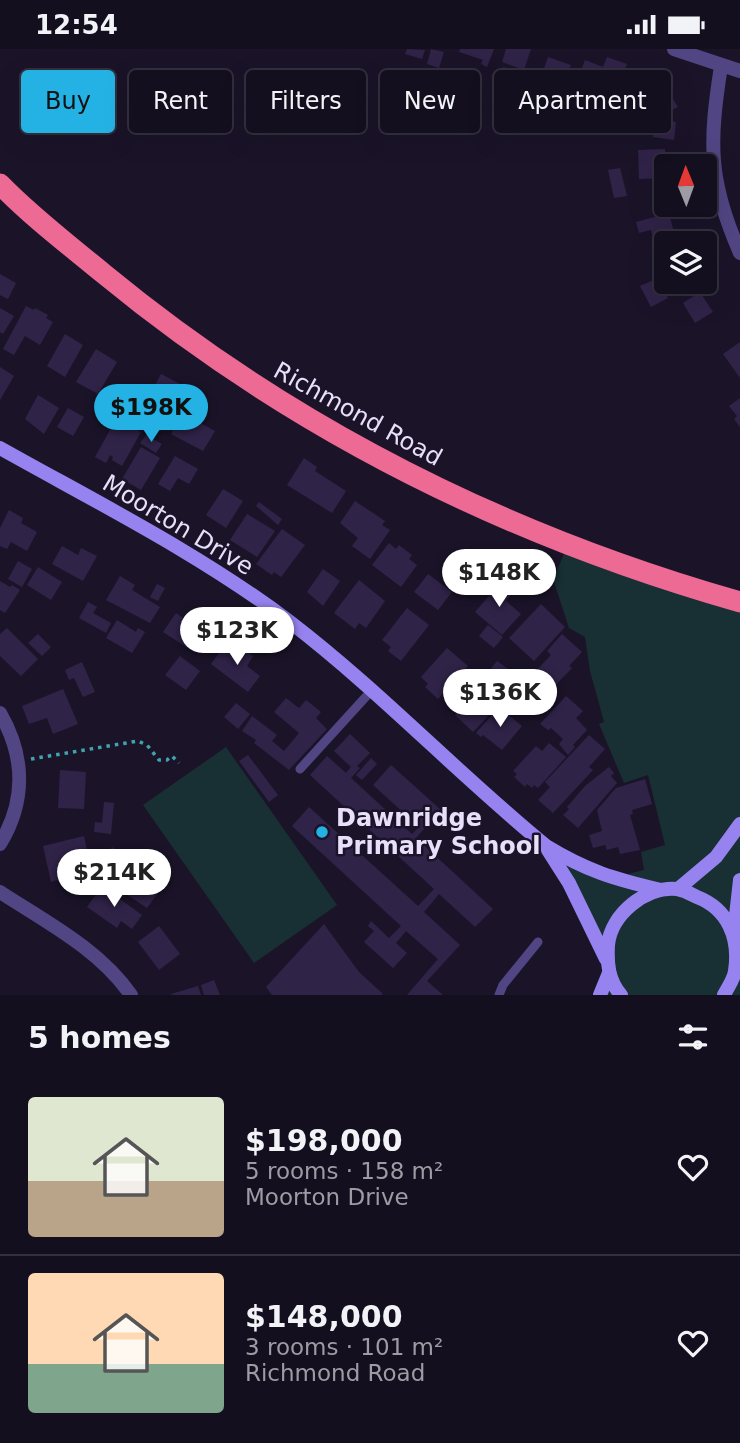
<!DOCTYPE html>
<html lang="en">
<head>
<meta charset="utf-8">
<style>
  :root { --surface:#140f1f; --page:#1d1828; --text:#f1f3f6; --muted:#9d9ca4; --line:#332f3d; --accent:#24b2e4 }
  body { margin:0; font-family:"DejaVu Sans",sans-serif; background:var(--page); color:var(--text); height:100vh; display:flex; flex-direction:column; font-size:26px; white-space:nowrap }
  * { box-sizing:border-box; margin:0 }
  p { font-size:23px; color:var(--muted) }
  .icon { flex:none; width:38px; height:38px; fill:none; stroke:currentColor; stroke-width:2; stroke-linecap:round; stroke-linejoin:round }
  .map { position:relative; height:946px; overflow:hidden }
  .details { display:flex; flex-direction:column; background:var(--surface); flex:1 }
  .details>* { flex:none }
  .top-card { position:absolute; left:21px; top:21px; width:698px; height:63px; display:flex; gap:14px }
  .needle { width:46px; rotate:359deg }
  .controls { position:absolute; left:654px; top:105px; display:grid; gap:14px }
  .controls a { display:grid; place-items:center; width:63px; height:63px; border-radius:7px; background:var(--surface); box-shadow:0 7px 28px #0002,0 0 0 2px var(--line); font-size:35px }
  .price { position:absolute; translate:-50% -60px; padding:0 16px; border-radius:24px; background:#fff; color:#222; font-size:23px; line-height:46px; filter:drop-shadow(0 2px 4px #0008) }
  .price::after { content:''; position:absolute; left:50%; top:42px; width:21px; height:16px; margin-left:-10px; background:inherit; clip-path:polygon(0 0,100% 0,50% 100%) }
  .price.current { background:var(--accent); color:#111 }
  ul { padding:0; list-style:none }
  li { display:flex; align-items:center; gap:21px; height:175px; padding:0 28px }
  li+li { border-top:2px solid var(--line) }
  li span { display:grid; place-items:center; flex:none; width:196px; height:140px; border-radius:7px; color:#555 }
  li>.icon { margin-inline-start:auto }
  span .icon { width:84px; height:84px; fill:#fffc; stroke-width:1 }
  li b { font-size:30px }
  h2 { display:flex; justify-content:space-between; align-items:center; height:84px; padding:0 28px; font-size:30px }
  .pill { padding:0 24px; border-radius:7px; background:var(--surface); box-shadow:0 7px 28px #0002,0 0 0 2px var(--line); font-size:24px; line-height:63px }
  .pill.current { background:var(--accent); color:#111 }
  .status { display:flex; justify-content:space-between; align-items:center; height:49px; padding:0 35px; background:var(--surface); direction:ltr }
  .status svg { height:19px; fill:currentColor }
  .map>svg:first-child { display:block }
  .green { fill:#182f33 }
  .building { fill:#302348 }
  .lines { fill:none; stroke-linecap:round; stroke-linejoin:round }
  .path { stroke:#40a4af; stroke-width:3.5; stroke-dasharray:3.5 5; stroke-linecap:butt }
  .lane { stroke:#514583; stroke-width:9 }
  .street { stroke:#514583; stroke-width:14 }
  .secondary { stroke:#9783f0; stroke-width:14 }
  .highway { stroke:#ed6a94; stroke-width:21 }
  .poi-dot { fill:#24b2e4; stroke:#1b1429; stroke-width:2.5 }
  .labels { text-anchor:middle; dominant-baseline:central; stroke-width:5; stroke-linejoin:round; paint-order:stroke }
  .street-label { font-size:24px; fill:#e8e0fb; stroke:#1b1429 }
  .poi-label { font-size:24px; font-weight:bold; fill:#e8e0fb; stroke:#1b1429; text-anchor:start }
</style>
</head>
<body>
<div class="status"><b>12:54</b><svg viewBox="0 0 49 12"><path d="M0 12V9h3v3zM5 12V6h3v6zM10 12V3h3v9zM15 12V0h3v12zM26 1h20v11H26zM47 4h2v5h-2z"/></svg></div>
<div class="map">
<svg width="740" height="946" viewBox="0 0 740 946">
  <rect width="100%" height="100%" fill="#1b1429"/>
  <path class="green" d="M567 498 740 555V946H598L608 923 545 797 612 829 644 821 641 803 665 796 648 726 624 734 599 675 604 673 590 622 585 588 569 579 553 530Z
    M226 698 337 856 254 914 143 756Z"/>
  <path class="building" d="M407 0 425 1 422 10 405 5Z
    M431 0 444 3 439 19 427 15Z
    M460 0H494L487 18 481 15 483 11 459 3Z
    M506 0H531L524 21 502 13Z
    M548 8 571 16 564 36 541 28Z
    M607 8 627 15 616 45 586 35 584 40 575 37 585 11 603 18Z
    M503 18 510 20 507 30 500 28Z
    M541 30 550 33 545 49 536 46Z
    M651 40 657 52 670 45 678 58 632 83 625 70 635 65 628 53Z
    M550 41 567 46 561 64 544 59Z
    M661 71 676 73 674 91 653 88 654 74Z
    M665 100V114H675V117H667V129L639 130 638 101Z
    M620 119 627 147 614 149 608 121Z
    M669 164 675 188 654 193 651 181 639 184 636 173Z
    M0 225 16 234 8 250 0 246Z
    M658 229 668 249 651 258 640 237Z
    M672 233H688L674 239Z
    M700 243 713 263 695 274 683 254Z
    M26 257 34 261 35 259 48 266 46 269 53 273 40 296 25 287 14 306 3 300Z
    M0 259 14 267 3 285 0 283Z
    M65 285 83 296 65 328 47 317Z
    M740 293V329L723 305Z
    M96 300 117 313 98 345 76 333Z
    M0 318 14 327 0 351Z
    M161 325 184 337 166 370 143 358Z
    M38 346 59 359 44 385 25 370Z
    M740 349V378L734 370 737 367 729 357Z
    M68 359 84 368 73 387 57 378Z
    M182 364 215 382 203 402 171 385Z
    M116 370 141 383 122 417 112 411 113 408 110 406 106 414 95 408Z
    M146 386 162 395 156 404 140 394Z
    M141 398 160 409 141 441 122 430Z
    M175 407 198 420 189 435 178 429 170 442 158 435Z
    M304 409 317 418 315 422 346 442 332 464 287 436Z
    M223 440 243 452 226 479 206 466Z
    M355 452 385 472 382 476 390 481 370 510 352 497 358 489 340 474Z
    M259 453 282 470 278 476 256 457Z
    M9 461 23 469 21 474 37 483 27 502 11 493 7 500 0 497V479Z
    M247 465 275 482 257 508 230 491Z
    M282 480 305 496 281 528 274 523 272 526 256 515Z
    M389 494 396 500 399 496 412 506 409 510 417 516 401 538 372 516Z
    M62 497 78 506 81 499 97 507 83 532 52 515Z
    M18 512 32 520 22 538 8 530Z
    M38 518 62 533 51 551 27 536Z
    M323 520 340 532 323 557 307 543Z
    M428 525 452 543 438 561 414 543Z
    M120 527 135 536 132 541 160 558 150 574 106 551Z
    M359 531 385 552 366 579 359 574 355 580 334 564Z
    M503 531 515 542 506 552 521 565 502 586 475 563Z
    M0 532 10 538 12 536 20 541 5 564 0 561Z
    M157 535 165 539 158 552 150 548Z
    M88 553 97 558 93 564 111 574 106 584 79 569Z
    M541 555 565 578 534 612 509 589Z
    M407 559 429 576 401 612 388 602 391 598 382 591Z
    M176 564 207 585 194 603 163 583Z
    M117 571 136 583 138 579 145 583 132 604 106 589Z
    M488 576 503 588 494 599 479 587Z
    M7 579 38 610 21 627 0 607V585Z
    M220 581 226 586 219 595 212 590Z
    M38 585 51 598 42 607 28 594Z
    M562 585 582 603 569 617 572 619 548 644 537 634 539 631 533 625 551 606 547 602Z
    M238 596 253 607 247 617 260 627 248 643 211 615 224 597 232 603Z
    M447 599 468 617 438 650 425 638 428 635 421 628Z
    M180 607 200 622 186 641 165 626Z
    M497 612 521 629 503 649 482 630Z
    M82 613 95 643 83 648 74 629 69 631 65 621Z
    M63 640 78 675 53 685 47 669 29 675 22 657Z
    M474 646 492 663 473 683 455 666Z
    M566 647 583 662 576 669 587 681 573 696 575 698 568 706 559 695 563 690 551 679 548 681 540 675Z
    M286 649 299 659 306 651 321 663 316 669 327 680 289 721 254 694 256 691 242 682 252 667 277 686 272 692 284 702 299 684 274 663Z
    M236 654 250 665 238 680 224 668Z
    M499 658 522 677 502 701 483 686 481 688 476 684Z
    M350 685 370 704 357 717 360 719 351 729 412 785 419 778 373 736 391 716 441 761 416 789 493 860 475 878 439 845 424 863 460 896 427 932 443 946H407L438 910 406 882 396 894 407 904 393 919 364 893 374 882 368 877 371 872 389 889 401 877 292 777 309 758 418 857 434 840 310 726 327 707 346 724 351 718 334 702Z
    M589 686 605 700 589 718 593 721 553 764 538 751 550 738 545 733Z
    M549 694 566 708 538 739 534 736 532 739 527 735 525 738 514 728 517 725 513 722 536 697 542 702Z
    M248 706 278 746 269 753 239 712Z
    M371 709 377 715 362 731 356 726Z
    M609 718 614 724 611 727 617 734 578 779 563 766 569 760 567 758 585 737Z
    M60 721 86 723 84 760 58 759Z
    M645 730 652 755 632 761 633 765 630 766 640 801 620 805 618 798 607 801 605 796 593 799 589 786 602 782 597 761 616 739Z
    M104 753 114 754 111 785 94 783 95 773 102 774Z
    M84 787 91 820 51 833 43 797Z
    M112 798 135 813 121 835 98 820Z
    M138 816 165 834 147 859 120 841Z
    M102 837 142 866 132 880 121 872 117 879 87 858Z
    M324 875 359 923 383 945 381 946H272L266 938Z
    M159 877 180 905 159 921 138 893Z
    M214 931 220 946H204L201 936Z
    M198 937 201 946H172L171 945Z"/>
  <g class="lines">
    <path class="path" d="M31 710 138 692 147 696 159 711H167L172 707 179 714"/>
    <path class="lane" d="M300 720 372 641
      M499 946 503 936 538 893"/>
    <path class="street" d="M674 0 740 22
      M721 17C709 94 708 131 740 204
      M0 664C25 707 26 752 0 795
      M0 843C46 873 99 900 131 946"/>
    <path class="secondary" d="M0 399C98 454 200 505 290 573 380 642 458 725 546 797 587 822 614 830 661 841
      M548 801 569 834 606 910
      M678 840 716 808 740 775
      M734 884 740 831
      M600 946 609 924
      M621 946C608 931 607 914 608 896 611 865 646 837 677 840 684 841 691 845 697 848 728 860 740 889 735 922 734 930 728 938 724 946"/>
    <path class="highway" d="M0 135C32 168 69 196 104 225 291 379 508 487 740 553"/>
  </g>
  <circle class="poi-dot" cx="322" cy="783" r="7"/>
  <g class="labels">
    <g class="street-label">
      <text transform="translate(358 365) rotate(29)">Richmond Road</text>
      <text transform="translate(178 476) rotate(31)">Moorton Drive</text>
    </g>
    <g class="poi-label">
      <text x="336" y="769">Dawnridge<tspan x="336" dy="28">Primary School</tspan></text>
    </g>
  </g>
</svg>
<div class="controls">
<a><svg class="needle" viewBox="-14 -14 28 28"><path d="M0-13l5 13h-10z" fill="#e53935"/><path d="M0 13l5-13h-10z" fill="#9d9ca4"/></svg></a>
<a><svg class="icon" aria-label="layers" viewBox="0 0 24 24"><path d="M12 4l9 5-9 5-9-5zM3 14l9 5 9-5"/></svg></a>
</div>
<b class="price current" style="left:151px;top:395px">$198K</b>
<b class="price" style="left:499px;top:560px">$148K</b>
<b class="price" style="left:237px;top:618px">$123K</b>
<b class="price" style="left:500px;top:680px">$136K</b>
<b class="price" style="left:114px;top:860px">$214K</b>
<div class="top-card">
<a class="pill current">Buy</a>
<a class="pill">Rent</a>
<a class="pill">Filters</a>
<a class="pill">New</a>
<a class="pill">Apartment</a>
</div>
</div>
<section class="details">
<h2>5 homes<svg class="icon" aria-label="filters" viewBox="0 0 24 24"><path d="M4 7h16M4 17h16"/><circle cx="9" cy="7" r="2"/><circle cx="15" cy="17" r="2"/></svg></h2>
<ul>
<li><span style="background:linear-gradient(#dfe7d0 60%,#b9a48a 0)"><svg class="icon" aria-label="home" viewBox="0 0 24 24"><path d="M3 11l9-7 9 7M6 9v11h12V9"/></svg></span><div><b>$198,000</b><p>5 rooms · 158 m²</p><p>Moorton Drive</p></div><svg class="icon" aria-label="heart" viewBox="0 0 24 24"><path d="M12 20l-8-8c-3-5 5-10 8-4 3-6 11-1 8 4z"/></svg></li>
<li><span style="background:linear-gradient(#ffd9b3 65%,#7fa58c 0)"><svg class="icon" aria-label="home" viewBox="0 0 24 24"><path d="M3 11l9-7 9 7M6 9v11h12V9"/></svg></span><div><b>$148,000</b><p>3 rooms · 101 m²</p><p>Richmond Road</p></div><svg class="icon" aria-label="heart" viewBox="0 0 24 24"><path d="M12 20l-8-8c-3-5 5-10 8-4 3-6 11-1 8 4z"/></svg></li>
</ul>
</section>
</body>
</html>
